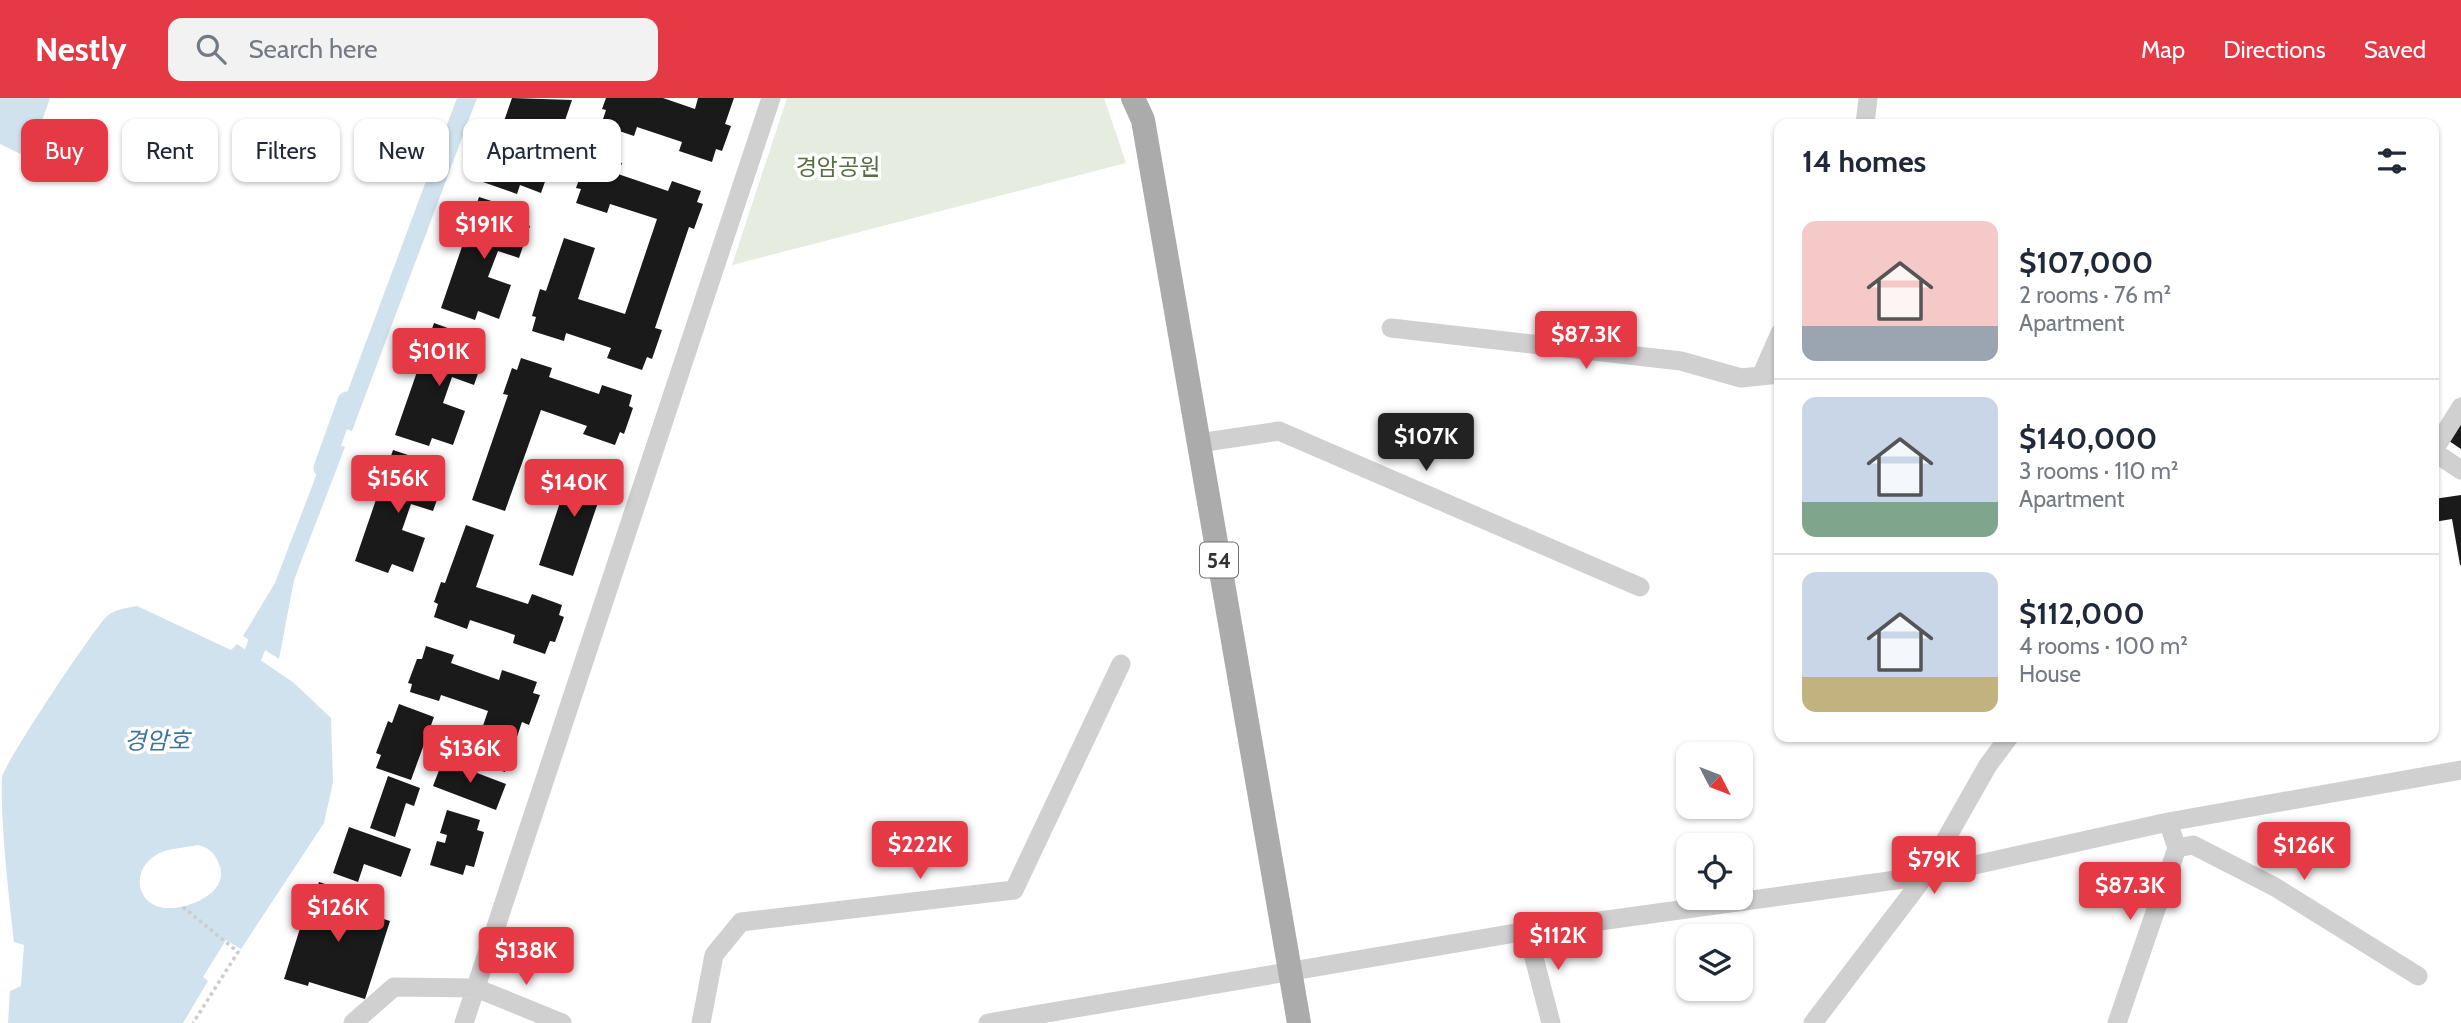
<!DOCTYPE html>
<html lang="en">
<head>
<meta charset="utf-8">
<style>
  :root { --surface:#fff; --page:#f2f2f3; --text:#1f2937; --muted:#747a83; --line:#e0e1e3; --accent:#e63946 }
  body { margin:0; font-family:Cabin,"Noto Sans KR",sans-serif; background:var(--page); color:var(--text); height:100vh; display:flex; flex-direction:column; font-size:26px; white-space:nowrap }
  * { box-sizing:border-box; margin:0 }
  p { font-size:23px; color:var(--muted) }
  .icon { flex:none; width:38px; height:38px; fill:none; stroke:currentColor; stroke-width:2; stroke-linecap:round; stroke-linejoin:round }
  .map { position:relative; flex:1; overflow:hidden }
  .details { position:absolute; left:1774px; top:21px; width:665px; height:623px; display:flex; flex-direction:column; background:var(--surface); border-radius:14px; box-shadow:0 2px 5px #0004 }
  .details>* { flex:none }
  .banner { position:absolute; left:21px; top:21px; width:665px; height:63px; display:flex; gap:14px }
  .needle { width:46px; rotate:132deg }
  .buttons { position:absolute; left:1676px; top:644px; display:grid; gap:14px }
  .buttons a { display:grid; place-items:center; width:77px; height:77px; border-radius:14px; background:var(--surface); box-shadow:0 2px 5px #0004; font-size:35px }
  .price { position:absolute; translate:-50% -60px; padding:0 16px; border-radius:7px; background:var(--accent); color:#fff; font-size:23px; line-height:46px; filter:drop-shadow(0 2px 4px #0008) }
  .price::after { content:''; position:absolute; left:50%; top:42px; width:21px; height:16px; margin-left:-10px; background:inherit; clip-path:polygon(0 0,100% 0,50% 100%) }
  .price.active { background:#222; color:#fff }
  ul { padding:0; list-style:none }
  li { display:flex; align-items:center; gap:21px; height:175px; padding:0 28px }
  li+li { border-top:2px solid var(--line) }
  li span { display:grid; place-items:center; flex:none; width:196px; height:140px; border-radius:14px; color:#555 }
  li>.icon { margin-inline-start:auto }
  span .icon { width:84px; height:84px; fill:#fffc; stroke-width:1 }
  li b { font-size:30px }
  h2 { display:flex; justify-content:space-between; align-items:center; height:84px; padding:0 28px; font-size:30px }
  .chip { padding:0 24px; border-radius:14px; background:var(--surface); box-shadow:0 2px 5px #0004; font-size:24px; line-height:63px }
  .chip.active { background:var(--accent); color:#fff }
  header { display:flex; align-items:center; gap:42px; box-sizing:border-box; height:98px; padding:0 35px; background:var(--accent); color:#fff }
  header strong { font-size:33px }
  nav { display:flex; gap:38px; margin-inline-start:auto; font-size:24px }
  .search { width:490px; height:63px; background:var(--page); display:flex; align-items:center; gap:18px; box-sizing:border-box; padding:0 24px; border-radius:14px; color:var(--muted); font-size:26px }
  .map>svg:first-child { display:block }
  .green { fill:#e6ecdf }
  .water { fill:#cfe2ee; fill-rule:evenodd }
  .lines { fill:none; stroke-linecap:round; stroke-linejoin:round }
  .canal { stroke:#cfe2ee; stroke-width:19 }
  .building { fill:#1a1a1a }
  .path { stroke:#cdcdcd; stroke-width:3.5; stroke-dasharray:3.5 3.5; stroke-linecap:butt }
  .minor { stroke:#d0d0d0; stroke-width:19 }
  .major { stroke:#ababab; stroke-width:24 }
  .labels { text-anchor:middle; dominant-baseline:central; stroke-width:7; stroke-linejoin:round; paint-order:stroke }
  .shield { fill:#fff; stroke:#707070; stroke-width:2 }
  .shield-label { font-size:21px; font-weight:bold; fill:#333 }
  .park-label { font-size:23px; fill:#56703f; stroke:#fff }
  .water-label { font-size:24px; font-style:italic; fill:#3f7597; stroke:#fff }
</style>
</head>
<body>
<header>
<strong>Nestly</strong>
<div class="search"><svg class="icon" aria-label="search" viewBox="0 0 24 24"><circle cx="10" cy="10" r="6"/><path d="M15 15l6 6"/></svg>Search here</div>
<nav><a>Map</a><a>Directions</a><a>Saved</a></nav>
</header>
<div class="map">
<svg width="2461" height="925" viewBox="0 0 2461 925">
  <rect width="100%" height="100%" fill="#fff"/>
  <path class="green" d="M787 0H1104L1126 65 732 167Z"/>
  <path class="water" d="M0 0H50L29 60 0 46Z
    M457 0H477L352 333 335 327Z
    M329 344 345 349 294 482 279 561 243 538 275 485Z
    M137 508 231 552 237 546 294 585 331 620 333 684 324 725 241 851 226 842 203 879 208 883 183 925H8L10 893 21 888 24 847 14 844C9 799 0 721 2 679 6 663 92 533 107 518 115 511 126 510 137 508ZM198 747C209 750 214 754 218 764 233 792 191 811 168 810 136 809 130 773 156 757 166 750 185 750 198 747Z"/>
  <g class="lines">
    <path class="canal" d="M323 370 347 303
      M253 557 266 523"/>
  </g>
  <path class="building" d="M512 0 572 2 561 34 539 27 530 53 553 61 541 95 520 87 517 96 483 84Z
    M606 0H663L695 11 698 0H734L725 26 731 28 722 53 716 51 712 64 679 53 682 44 637 29 634 38 601 27 606 12 602 11Z
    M593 56 622 65 618 76 668 93 672 83 701 93 697 104 703 106 694 131 689 129 655 230 662 232 652 261 647 259 642 272 607 260 611 250 566 235 564 243 532 233 536 219 532 218 540 191 546 193 564 140 595 150 578 201 625 216 657 121 610 106 607 115 576 105 581 91 576 90 584 68 588 70Z
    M479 99 513 110 509 121 530 128 519 160 498 153 488 179 511 187 499 221 478 213 475 222 441 210Z
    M434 225 467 237 463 247 485 255 474 287 452 279 443 305 465 313 453 347 432 340 429 348 395 337Z
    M521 260 552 270 549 279 599 296 602 287 632 297 629 308 633 310 624 336 620 334 615 347 583 336 587 328 541 312 505 413 472 402 508 297 503 296 512 270 517 272Z
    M2461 318V351L2446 341Z
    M393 352 426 363 422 374 444 382 433 413 411 406 402 432 425 440 413 474 392 466 388 475 355 463Z
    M574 363 608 375 573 478 539 467Z
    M2461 397V467H2460L2452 421 2434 424V401Z
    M466 427 494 437 476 489 528 506 532 496 562 507 559 517 564 519 555 544 550 543 545 556 513 545 515 537 470 522 467 531 434 519 438 506 434 504 441 484 445 485Z
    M426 548 454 557 451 565 499 582 502 572 537 584 533 595 540 597 529 627 522 624 505 674 471 663 488 613 441 597 439 603 410 594 412 586 408 585 417 561H422Z
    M399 606 434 619 411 682 376 670 381 657 376 655 388 623 392 625Z
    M443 662 506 686 496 712 433 688Z
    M388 678 420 690 414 708 406 705 395 739 370 730Z
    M447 712 480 722 477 732 484 734 474 769 466 767 463 777 430 767 437 743 445 745 447 737 440 735Z
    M349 729 411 751 401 779 364 766 358 784 333 775Z
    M319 784 346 793 339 813 352 816 358 796 376 801 371 817 390 823 365 901 309 884 308 888 284 881 309 802 313 803Z"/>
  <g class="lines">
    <path class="path" d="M183 809 238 854 193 925"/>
    <path class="minor" d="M1865 26 1868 0
      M1391 230 1681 263 1741 280 1780 276
      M1761 278 1780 235
      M1199 345 1279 333 1640 489
      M2434 352 2461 309
      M2434 354 2461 372
      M2177 750 2193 747 2275 789 2418 878
      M1527 833 1551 925
      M353 925 394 889 476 890 562 925
      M464 925 771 0
      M701 925 714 857 741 824 1014 792 1121 566
      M988 925 1527 833 1925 778 2168 724 2461 672
      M1813 925 1925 778 1988 667 2009 639
      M2117 925 2177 750 2168 724"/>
    <path class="major" d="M1133 0 1143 22 1299 925"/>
  </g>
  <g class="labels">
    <rect class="shield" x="1200" y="444.5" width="38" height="35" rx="5"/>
    <g class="shield-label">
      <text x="1219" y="462">54</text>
    </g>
    <g class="park-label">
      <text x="838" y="69">경암공원</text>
    </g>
    <g class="water-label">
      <text x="157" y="642">경암호</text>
    </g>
  </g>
</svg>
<div class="buttons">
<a><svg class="needle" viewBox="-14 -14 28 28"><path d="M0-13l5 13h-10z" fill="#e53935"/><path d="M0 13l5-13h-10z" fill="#747a83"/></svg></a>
<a><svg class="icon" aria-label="locate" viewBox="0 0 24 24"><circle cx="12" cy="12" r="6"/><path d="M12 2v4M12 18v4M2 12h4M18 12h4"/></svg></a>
<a><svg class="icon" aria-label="layers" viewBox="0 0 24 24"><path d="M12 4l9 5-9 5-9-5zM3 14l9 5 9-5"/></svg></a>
</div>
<b class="price" style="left:484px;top:163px">$191K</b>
<b class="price" style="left:1586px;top:273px">$87.3K</b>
<b class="price" style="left:439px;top:290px">$101K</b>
<b class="price active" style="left:1426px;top:375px">$107K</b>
<b class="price" style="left:398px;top:417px">$156K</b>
<b class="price" style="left:574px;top:421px">$140K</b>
<b class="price" style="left:470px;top:687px">$136K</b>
<b class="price" style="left:920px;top:783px">$222K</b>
<b class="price" style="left:2304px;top:784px">$126K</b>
<b class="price" style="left:1934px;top:798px">$79K</b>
<b class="price" style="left:2130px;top:824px">$87.3K</b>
<b class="price" style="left:338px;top:846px">$126K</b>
<b class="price" style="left:1558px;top:874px">$112K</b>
<b class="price" style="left:526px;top:889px">$138K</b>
<div class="banner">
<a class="chip active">Buy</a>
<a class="chip">Rent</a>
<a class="chip">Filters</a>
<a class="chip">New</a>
<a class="chip">Apartment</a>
</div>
<section class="details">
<h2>14 homes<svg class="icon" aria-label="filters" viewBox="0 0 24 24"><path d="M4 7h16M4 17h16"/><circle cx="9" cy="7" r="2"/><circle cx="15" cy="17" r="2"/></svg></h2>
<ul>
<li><span style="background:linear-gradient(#f6c9c9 75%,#9aa5b1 0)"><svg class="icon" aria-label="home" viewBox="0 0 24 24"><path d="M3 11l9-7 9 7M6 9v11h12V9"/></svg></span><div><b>$107,000</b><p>2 rooms · 76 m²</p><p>Apartment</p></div></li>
<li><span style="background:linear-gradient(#c9d6e8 75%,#7fa58c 0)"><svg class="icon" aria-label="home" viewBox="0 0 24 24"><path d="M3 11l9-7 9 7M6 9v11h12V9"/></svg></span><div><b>$140,000</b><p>3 rooms · 110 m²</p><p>Apartment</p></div></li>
<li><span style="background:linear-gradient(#c9d6e8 75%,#c2b280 0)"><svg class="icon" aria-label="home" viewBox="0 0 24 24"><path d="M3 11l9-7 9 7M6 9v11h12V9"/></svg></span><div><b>$112,000</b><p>4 rooms · 100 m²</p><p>House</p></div></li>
</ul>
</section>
</div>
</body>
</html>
